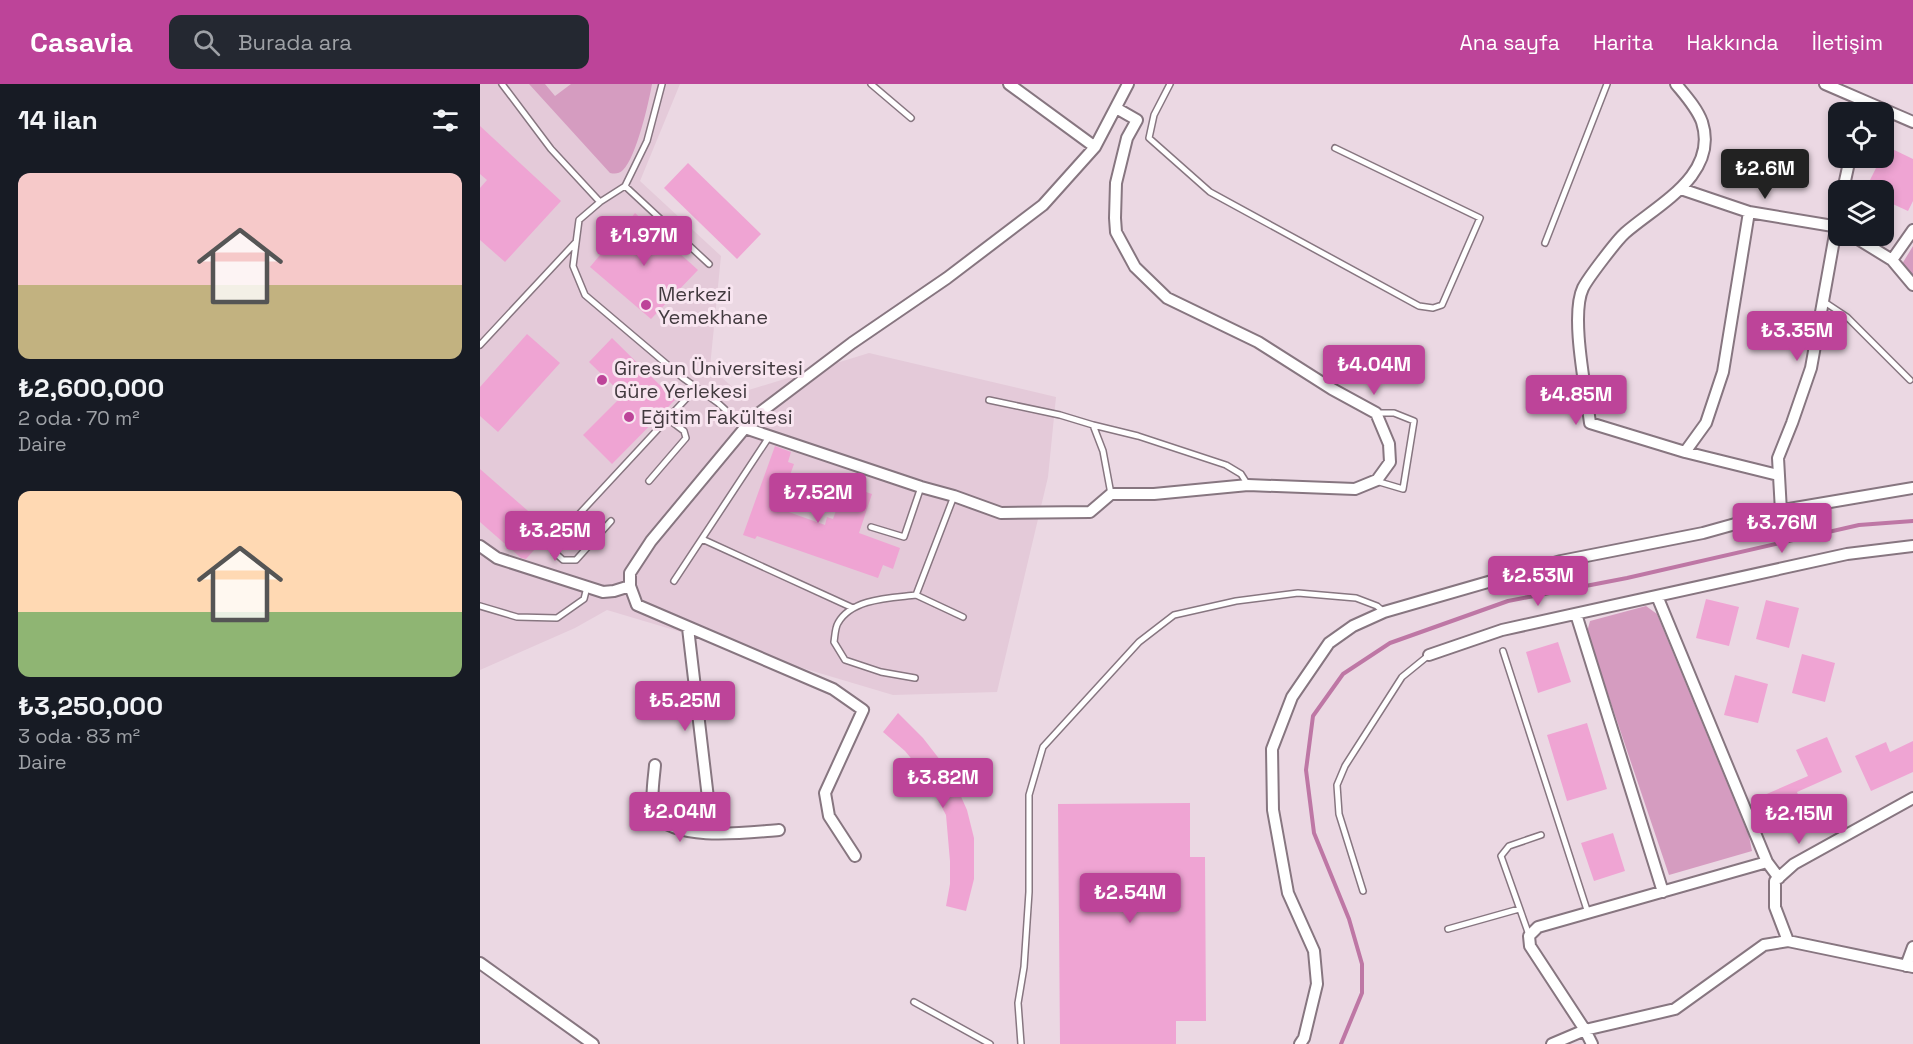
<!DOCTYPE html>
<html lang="tr">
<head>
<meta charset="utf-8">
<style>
  :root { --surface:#171b24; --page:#242831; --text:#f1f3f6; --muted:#9ea1a6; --accent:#bd4499 }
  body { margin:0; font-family:"Space Grotesk",sans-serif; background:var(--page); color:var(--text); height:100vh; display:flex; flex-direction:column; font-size:22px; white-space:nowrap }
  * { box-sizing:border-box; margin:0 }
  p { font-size:20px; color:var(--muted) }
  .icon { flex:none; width:33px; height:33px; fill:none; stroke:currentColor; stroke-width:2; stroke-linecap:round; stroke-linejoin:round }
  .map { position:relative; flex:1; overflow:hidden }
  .drawer { display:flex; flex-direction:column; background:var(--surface); width:480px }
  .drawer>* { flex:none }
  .buttons { position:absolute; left:1348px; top:18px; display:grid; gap:12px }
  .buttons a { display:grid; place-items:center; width:66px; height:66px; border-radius:12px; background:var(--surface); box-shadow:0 3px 9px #0003; font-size:30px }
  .price { position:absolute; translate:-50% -51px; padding:0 14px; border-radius:6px; background:var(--accent); color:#fff; font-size:20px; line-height:39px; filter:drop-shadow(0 2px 3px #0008) }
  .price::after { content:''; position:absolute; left:50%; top:36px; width:18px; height:14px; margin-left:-9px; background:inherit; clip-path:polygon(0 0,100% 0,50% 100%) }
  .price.active { background:#222; color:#fff }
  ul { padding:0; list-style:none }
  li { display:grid; align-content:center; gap:12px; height:318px; padding:0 18px }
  li span { display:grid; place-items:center; height:186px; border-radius:12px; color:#555 }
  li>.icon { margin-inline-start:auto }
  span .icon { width:108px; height:108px; fill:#fffc; stroke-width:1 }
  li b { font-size:26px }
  h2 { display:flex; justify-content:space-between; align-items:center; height:72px; padding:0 18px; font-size:26px }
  header { display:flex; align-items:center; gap:36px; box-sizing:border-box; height:84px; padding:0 30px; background:var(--accent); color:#fff }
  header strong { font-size:28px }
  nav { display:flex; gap:33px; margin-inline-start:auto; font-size:21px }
  .search { width:420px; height:54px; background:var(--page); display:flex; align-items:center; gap:15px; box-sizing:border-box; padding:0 21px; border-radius:12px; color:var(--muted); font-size:22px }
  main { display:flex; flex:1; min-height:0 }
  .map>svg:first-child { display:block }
  .built { fill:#e4cad9 }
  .green { fill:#d59cc0 }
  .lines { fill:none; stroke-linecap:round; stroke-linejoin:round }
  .stream { stroke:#be77a5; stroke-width:4 }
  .building { fill:#efa4d3 }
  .lane-casing { stroke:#877680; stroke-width:8 }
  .street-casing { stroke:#877680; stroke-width:14 }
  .lane { stroke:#fff; stroke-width:5 }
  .street { stroke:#fff; stroke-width:10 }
  .poi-dot { fill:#bd4499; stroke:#f8e5f0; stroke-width:2 }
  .labels { text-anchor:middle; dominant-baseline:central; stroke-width:6; stroke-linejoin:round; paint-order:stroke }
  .poi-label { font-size:20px; fill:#423a3f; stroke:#f8e5f0; text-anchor:start }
</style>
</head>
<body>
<header>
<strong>Casavia</strong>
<div class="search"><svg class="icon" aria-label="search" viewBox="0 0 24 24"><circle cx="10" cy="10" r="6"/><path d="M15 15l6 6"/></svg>Burada ara</div>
<nav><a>Ana sayfa</a><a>Harita</a><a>Hakkında</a><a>İletişim</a></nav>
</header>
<main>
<section class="drawer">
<h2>14 ilan<svg class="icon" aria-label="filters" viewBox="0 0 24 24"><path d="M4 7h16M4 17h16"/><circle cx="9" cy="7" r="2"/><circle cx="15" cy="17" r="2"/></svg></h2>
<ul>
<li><span style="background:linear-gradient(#f6c9c9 60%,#c2b280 0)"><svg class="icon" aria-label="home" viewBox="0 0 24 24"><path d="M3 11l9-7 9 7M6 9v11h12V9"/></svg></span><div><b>₺2,600,000</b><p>2 oda · 70 m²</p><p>Daire</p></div></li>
<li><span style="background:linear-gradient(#ffd9b3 65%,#8fb573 0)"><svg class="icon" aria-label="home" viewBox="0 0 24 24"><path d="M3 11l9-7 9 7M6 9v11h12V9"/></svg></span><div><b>₺3,250,000</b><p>3 oda · 83 m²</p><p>Daire</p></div></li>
</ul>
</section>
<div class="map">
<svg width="1433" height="960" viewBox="0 0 1433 960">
  <rect width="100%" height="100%" fill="#ebd8e3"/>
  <path class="built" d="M0 0H200L160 97 241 172 230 283 259 309 389 269 576 313 568 393 517 608 413 611 127 526 95 544 0 586Z"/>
  <path class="green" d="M49 0H65L75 12 91 0H172C169 18 156 74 143 86 139 90 135 90 130 89Z
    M1433 162V192L1422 180Z
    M1166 522 1177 530 1269 752 1272 767 1189 791 1107 548 1110 537Z"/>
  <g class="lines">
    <path class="stream" d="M861 960 882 909V880L869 835 834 749 826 686 833 632 863 590 910 559 1028 517 1147 494 1379 441 1433 437"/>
  </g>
  <path class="building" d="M0 42 81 117 25 178 0 156V104L7 96 0 90Z
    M1406 62 1433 75V117L1428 127 1404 116V106H1385L1401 74H1404Z
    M208 79 281 150 257 175 184 104Z
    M155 129 218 186 171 235 110 183Z
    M47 250 80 279 18 348 0 332V303Z
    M132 254 195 316 132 380 103 351 143 311 109 278Z
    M295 362 311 368 308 378 314 380 301 416 306 418 303 426 345 441 347 433 353 435 365 401 392 410 379 449 420 464 413 485 403 481 398 494 277 452 275 455 263 451Z
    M0 385 71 447 46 475 41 474 0 438Z
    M1226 515 1259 523 1249 562 1216 554Z
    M1286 516 1319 524 1309 564 1276 555Z
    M1078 558 1091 598 1058 609 1046 568Z
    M1322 570 1355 579 1345 618 1312 609Z
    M1255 591 1288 600 1278 639 1244 631Z
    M418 629 443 654 471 690 487 726 494 754V795L486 827 466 822 470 800V777L466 731 444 690 425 667 403 648Z
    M1107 639 1127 705 1087 717 1067 651Z
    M1347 653 1362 688 1317 708 1328 734 1298 747 1282 712 1328 692 1316 666Z
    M1433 657V688L1391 707 1375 672 1406 658 1410 668Z
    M710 719V773H725L726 937H696V960H580L578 720Z
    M1133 749 1145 787 1114 797 1101 759Z"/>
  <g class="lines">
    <defs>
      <path id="lane" d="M22 0 71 65 120 118 99 136 93 182 105 211 203 294 238 319 265 344
        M391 0 431 34
        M690 0 674 31 669 54 730 108 939 222 953 224 962 221 1000 134 855 64
        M145 102 229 180
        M120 118 145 102 167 57 182 0
        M1065 159 1127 0
        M1343 217 1367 233 1430 296
        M0 261 95 159
        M509 316 580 331 613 341 623 367 631 410
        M613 341 658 352 746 381 761 390 768 401
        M169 397 206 354 204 347 188 335
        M896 397 923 405 934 337 914 329H897
        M131 437 96 476H83L74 468 76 455 216 304
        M391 443 424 453 441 403
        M222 455 373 524
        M194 497 289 353
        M436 511 483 533
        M0 522 37 533 77 534 104 515 107 503
        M1023 567 1108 829
        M435 594 401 588 365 576 354 558C355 552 355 544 358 539 372 514 412 514 436 511L474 412
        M883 807 859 730 857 701 865 682 922 593 949 571
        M968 845 1039 825
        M1049 851 1021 772 1029 762 1061 751
        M434 918 510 960
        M541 960 538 919 544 883 549 808V711L563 663 659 558 694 531 756 517 818 509 876 514 897 522 904 528"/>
      <path id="street" d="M529 0 615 63
        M1196 0C1205 11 1217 24 1222 38 1239 91 1177 121 1145 149 1137 156 1108 194 1103 204 1090 231 1106 306 1110 339L1205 368 1226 339 1243 288 1269 128
        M1345 0 1433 38
        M1379 28 1381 16
        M1201 105 1269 128 1359 143
        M1363 106 1370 74
        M1373 152 1412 176 1433 201
        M1412 176 1433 146
        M265 344 441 403 474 412 521 429 610 428 631 410H674L768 401 875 405 897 396 910 378 909 360 896 329 852 305 778 258 687 214 655 183 636 148 635 134 636 99 647 54 657 36 636 24
        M1205 368 1298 391
        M1301 427 1298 374 1312 339 1331 284 1359 128
        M0 462 17 474 123 508 134 507 150 502
        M1177 512 1287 778 1299 794
        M1096 530 1183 808
        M208 544 232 748
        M949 571 1022 546 1367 470 1433 462
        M175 681C174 695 169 720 177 732 197 758 270 748 299 746
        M375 772 349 732 345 709 383 626 353 605 157 521 150 502V489L171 457 274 333 372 259 467 194 563 121 615 63 648 0
        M1308 857 1295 823V797L1314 780 1433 714
        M0 879 113 960
        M1426 882 1433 863
        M820 960 824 954 837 900 834 867 808 809 793 726 792 665 812 613 849 559 873 542 904 528 1081 477 1223 449 1309 425 1433 404
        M1072 960 1105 946 1195 925 1284 861 1308 857 1433 883
        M1112 960 1105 946 1050 862 1049 852 1058 843 1287 778"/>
    </defs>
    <use href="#lane" class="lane-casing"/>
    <use href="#street" class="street-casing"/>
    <use href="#lane" class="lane"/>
    <use href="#street" class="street"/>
  </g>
  <g class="poi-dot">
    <circle cx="166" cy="221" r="6"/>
    <circle cx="122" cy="296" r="6"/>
    <circle cx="149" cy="333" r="6"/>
  </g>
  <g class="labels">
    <g class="poi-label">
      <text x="178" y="210">Merkezi<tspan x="178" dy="23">Yemekhane</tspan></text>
      <text x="134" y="284">Giresun Üniversitesi<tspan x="134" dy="23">Güre Yerlekesi</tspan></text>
      <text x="161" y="333">Eğitim Fakültesi</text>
    </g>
  </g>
</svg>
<div class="buttons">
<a><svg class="icon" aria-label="locate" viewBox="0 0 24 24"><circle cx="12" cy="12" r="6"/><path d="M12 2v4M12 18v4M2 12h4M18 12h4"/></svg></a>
<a><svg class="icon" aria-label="layers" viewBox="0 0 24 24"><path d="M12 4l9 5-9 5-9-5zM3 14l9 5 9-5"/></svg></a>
</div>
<b class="price active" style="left:1285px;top:116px">₺2.6M</b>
<b class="price" style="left:164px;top:183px">₺1.97M</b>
<b class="price" style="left:1317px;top:278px">₺3.35M</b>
<b class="price" style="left:894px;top:312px">₺4.04M</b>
<b class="price" style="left:1096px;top:342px">₺4.85M</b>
<b class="price" style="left:338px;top:440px">₺7.52M</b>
<b class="price" style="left:1302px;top:470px">₺3.76M</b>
<b class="price" style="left:75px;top:478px">₺3.25M</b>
<b class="price" style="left:1058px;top:523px">₺2.53M</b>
<b class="price" style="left:205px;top:648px">₺5.25M</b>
<b class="price" style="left:463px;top:725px">₺3.82M</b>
<b class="price" style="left:200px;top:759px">₺2.04M</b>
<b class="price" style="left:1319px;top:761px">₺2.15M</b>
<b class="price" style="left:650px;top:840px">₺2.54M</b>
</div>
</main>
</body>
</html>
